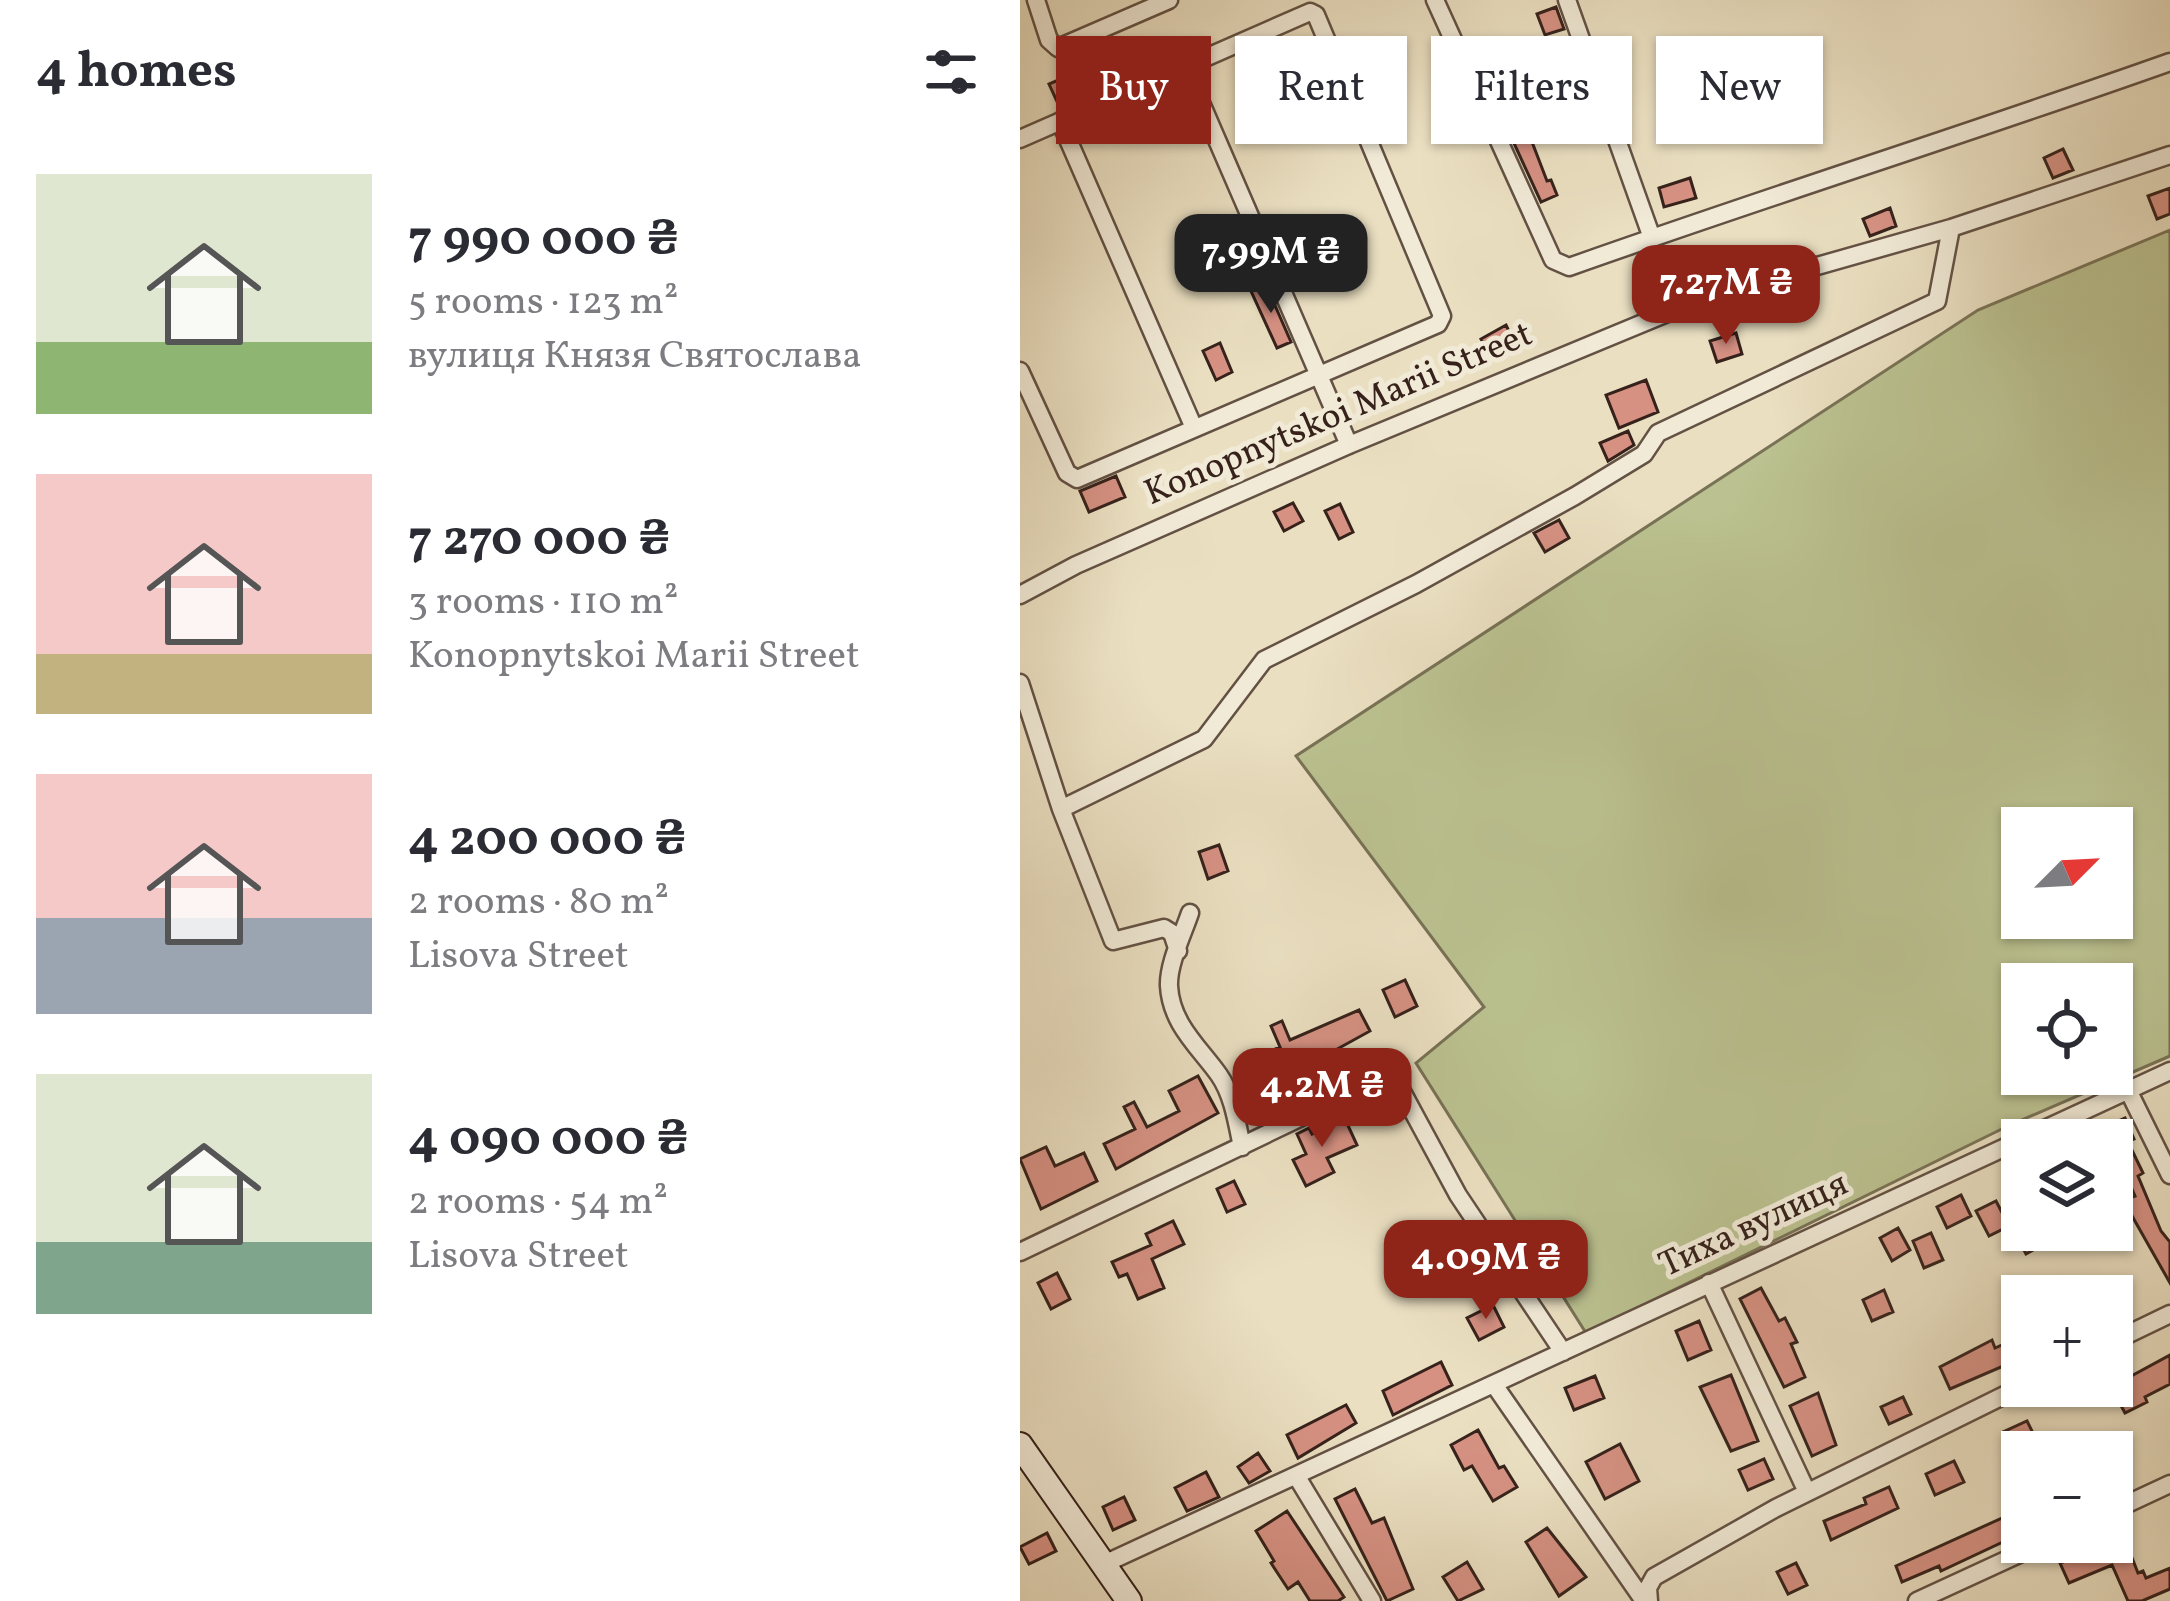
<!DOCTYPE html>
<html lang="en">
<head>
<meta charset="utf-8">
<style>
  :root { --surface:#fff; --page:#f7f7f7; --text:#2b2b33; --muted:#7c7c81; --accent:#8f2418 }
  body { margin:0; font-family:Vollkorn,serif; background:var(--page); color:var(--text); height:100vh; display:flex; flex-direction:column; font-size:45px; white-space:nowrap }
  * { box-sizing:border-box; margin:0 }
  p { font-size:39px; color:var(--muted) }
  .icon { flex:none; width:66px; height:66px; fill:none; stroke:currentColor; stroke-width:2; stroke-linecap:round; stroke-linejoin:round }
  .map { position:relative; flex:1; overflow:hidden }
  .drawer { display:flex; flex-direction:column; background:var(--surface); width:1020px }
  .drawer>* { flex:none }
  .guide { position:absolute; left:36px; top:36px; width:933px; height:108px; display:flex; gap:24px }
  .needle { width:78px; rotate:66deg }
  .tools { position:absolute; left:981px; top:807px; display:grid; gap:24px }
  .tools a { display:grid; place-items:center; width:132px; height:132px; border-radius:0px; background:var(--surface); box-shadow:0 3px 9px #0004; font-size:60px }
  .price { position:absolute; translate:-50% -102px; padding:0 27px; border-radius:24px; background:var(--accent); color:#fff; font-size:39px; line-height:78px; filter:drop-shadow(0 3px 6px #0008) }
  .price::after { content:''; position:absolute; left:50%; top:72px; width:36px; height:27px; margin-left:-18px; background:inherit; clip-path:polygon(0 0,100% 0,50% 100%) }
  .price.selected { background:#222; color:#fff }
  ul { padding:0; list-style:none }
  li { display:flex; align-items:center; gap:36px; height:300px; padding:0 36px }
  li span { display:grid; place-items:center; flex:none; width:336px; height:240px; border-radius:0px; color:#555 }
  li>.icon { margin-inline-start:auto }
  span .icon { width:144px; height:144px; fill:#fffc; stroke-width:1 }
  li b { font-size:51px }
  h2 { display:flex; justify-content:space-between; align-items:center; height:144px; padding:0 36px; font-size:51px }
  .pill { padding:0 42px; border-radius:0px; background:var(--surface); box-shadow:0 3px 9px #0004; font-size:42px; line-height:108px }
  .pill.selected { background:var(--accent); color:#fff }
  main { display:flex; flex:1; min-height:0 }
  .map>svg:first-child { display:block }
  .green { fill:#bbc190; stroke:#787256; stroke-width:3; fill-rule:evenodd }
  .building { fill:#d69183; stroke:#36221b; stroke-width:3 }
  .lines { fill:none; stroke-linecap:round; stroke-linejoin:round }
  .street-casing { stroke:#635144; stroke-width:21 }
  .secondary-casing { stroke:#36221b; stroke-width:28 }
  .street { stroke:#f1ead7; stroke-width:16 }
  .secondary { stroke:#f1ead7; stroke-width:24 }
  .labels { text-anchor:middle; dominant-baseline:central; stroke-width:10; stroke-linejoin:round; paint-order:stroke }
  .street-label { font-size:36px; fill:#36221b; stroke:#f1ead7 }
</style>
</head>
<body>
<main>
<section class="drawer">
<h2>4 homes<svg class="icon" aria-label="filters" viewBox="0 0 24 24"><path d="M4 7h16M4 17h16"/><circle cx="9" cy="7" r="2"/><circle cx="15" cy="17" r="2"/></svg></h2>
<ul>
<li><span style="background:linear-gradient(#dfe7d0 70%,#8fb573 0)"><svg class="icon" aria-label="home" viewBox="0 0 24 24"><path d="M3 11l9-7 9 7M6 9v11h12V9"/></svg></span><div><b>7 990 000 ₴</b><p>5 rooms · 123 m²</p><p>вулиця Князя Святослава</p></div></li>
<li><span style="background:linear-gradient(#f6c9c9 75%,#c2b280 0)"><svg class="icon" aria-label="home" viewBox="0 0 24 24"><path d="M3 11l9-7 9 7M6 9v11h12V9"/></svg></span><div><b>7 270 000 ₴</b><p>3 rooms · 110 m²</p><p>Konopnytskoi Marii Street</p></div></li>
<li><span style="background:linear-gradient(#f6c9c9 60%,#9aa5b1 0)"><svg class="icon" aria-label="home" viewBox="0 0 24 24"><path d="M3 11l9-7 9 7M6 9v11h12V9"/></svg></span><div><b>4 200 000 ₴</b><p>2 rooms · 80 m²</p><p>Lisova Street</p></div></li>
<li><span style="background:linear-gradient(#dfe7d0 70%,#7fa58c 0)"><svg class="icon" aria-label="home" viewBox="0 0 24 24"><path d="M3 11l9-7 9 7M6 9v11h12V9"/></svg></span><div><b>4 090 000 ₴</b><p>2 rooms · 54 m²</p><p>Lisova Street</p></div></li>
</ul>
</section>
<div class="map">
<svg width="1150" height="1601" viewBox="0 0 1150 1601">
  <rect width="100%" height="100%" fill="#eadfc1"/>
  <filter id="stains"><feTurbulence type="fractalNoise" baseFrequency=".00167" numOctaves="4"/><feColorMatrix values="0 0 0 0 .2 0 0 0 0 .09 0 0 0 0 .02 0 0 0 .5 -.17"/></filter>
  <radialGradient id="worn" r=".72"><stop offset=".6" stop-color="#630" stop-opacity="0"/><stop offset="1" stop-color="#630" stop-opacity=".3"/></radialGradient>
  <path class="green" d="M1150 230V1056L990 1125 566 1333 396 1063 464 1007 276 756 958 310ZM1002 828H1092V918H1002ZM1002 984H1092V1074H1002Z"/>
  <path class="building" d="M536 7 544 29 525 35 517 14Z
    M104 44 117 74 93 84 80 54Z
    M57 72 67 96 40 108 29 84Z
    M504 121 527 181 531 180 537 195 521 202 487 128Z
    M1043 149 1053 170 1033 178 1024 158Z
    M670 178 676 198 644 207 639 188Z
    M1150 188V214L1137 219 1128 196Z
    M870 208 876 226 850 236 843 219Z
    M246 285 271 342 257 348 231 291Z
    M486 325 493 340 469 353 461 339Z
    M716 333 722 354 697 362 690 341Z
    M200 343 212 372 196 380 183 351Z
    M626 380 638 412 599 428 586 395Z
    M608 431 614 445 588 461 580 443Z
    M96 476 105 497 69 512 60 491Z
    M273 503 283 521 264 531 254 512Z
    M320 504 333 532 319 539 305 511Z
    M539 520 549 538 525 552 514 533Z
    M199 845 208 871 188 879 179 852Z
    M385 980 397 1006 375 1017 363 990Z
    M339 1010 350 1031 243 1090 230 1060 260 1047 251 1026 262 1021 270 1040Z
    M178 1076 198 1113 96 1169 84 1144 115 1129 104 1107 114 1102 127 1127 159 1111 149 1091Z
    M1105 1118 1114 1139 1108 1142 1123 1173 1118 1176 1141 1231 1150 1242V1283L1103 1200 1115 1196 1085 1127Z
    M325 1119 337 1145 307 1158 314 1172 286 1186 273 1160 286 1154 277 1134 289 1128 292 1134Z
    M26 1147 35 1166 64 1153 77 1181 21 1209 0 1159Z
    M214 1181 225 1204 207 1212 197 1189Z
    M941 1195 951 1216 927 1228 917 1207Z
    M976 1201 989 1226 969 1236 956 1211Z
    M153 1221 164 1244 132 1259 144 1288 118 1299 107 1274 99 1277 92 1262 131 1245 126 1234Z
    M878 1228 890 1250 872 1261 860 1238Z
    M1007 1230H1026L1031 1240 1006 1254 996 1235Z
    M911 1233 923 1260 904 1268 893 1241Z
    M37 1273 50 1299 31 1309 18 1283Z
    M741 1288 759 1321 765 1318 777 1342 771 1344 785 1377 764 1387 720 1299Z
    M864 1290 873 1312 852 1321 843 1300Z
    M473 1305 484 1327 459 1340 447 1318Z
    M679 1321 691 1350 668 1360 656 1331Z
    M1002 1336V1358L930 1389 920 1367 972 1340 975 1348Z
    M1150 1355V1384L1125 1397 1127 1402 1105 1413 1091 1387Z
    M421 1362 432 1385 373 1415 363 1391Z
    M711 1375 738 1441 711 1451 680 1387Z
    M575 1376 584 1398 554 1410 545 1388Z
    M798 1393 816 1445 792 1456 770 1406Z
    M883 1397 891 1414 869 1424 861 1407Z
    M326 1405 336 1423 278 1458 267 1435Z
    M1007 1421 1020 1447 1002 1452 996 1458 983 1432Z
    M458 1430 479 1468 484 1466 497 1487 473 1501 452 1466 444 1470 431 1445Z
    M600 1444 619 1481 585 1499 566 1462Z
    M238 1453 250 1471 229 1483 218 1467Z
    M744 1459 753 1479 728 1490 719 1470Z
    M934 1461 944 1482 915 1495 906 1474Z
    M186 1472 199 1497 167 1511 155 1488Z
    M869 1487 878 1508 811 1540 804 1521 846 1504 844 1498Z
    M335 1489 352 1523 364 1518 393 1589 367 1601 315 1499Z
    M104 1497 115 1520 93 1530 83 1507Z
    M1002 1509V1528L985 1535 987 1540 921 1571 919 1566 882 1582 876 1566Z
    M267 1511 324 1597 318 1601H290L278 1582 268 1589 251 1563 254 1561 236 1531Z
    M527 1528 566 1577 539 1596 506 1542Z
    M27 1533 36 1551 9 1564 0 1547Z
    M1105 1540 1118 1573 1123 1571 1126 1578 1150 1568V1589L1122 1601H1108L1092 1565 1049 1583 1040 1563Z
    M447 1562 463 1589 438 1601 423 1577Z
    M776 1563 787 1585 768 1594 757 1572Z"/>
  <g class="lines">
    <defs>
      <path id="street" d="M16 0 29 40 38 48 149 0
        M415 0 533 260 549 267C749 196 950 133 1150 62
        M547 0 632 238
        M165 66 329 445
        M40 121 174 428
        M0 139 290 12 296 15 422 316 418 324 57 479 47 473 0 371
        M0 595 56 565 329 445 681 299 931 228 1150 155
        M0 683 41 809
        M170 913C163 934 148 964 149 986 151 1024 179 1047 199 1075 213 1095 217 1123 222 1147
        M158 951 152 933 144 928 93 941 41 809 184 739 244 660 396 584 555 496 624 454 638 433 917 301 931 228
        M1108 1090 1150 1175
        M0 1252 359 1080 379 1086 438 1195 543 1352
        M689 1283 787 1492
        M1092 1342 1150 1314
        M475 1386 624 1601
        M277 1477 352 1601
        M1092 1511 1150 1484
        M84 1564 1150 1071
        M629 1601 628 1588 634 1577 756 1508 1003 1386
        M897 1601 1025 1542"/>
      <path id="secondary" d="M0 1445 109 1601"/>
    </defs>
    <use href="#street" class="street-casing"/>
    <use href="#secondary" class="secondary-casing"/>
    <use href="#street" class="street"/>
    <use href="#secondary" class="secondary"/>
  </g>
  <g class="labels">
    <g class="street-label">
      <text transform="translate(319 415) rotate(-23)">Konopnytskoi Marii Street</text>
      <text transform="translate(734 1226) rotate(-25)">Тиха вулиця</text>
    </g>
  </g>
  <rect width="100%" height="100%" filter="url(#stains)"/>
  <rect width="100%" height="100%" fill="url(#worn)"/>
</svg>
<div class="tools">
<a><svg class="needle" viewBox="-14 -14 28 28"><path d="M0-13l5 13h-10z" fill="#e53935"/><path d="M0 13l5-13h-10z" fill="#7c7c81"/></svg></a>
<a><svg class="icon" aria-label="locate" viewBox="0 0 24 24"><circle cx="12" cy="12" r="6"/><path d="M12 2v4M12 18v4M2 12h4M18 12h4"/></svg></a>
<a><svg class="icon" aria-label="layers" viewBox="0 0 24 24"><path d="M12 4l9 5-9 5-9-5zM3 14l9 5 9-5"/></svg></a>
<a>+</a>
<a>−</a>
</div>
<b class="price selected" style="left:251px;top:316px">7.99M ₴</b>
<b class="price" style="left:706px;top:347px">7.27M ₴</b>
<b class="price" style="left:302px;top:1150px">4.2M ₴</b>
<b class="price" style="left:466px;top:1322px">4.09M ₴</b>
<div class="guide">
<a class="pill selected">Buy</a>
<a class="pill">Rent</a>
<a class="pill">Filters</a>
<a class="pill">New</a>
</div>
</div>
</main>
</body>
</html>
